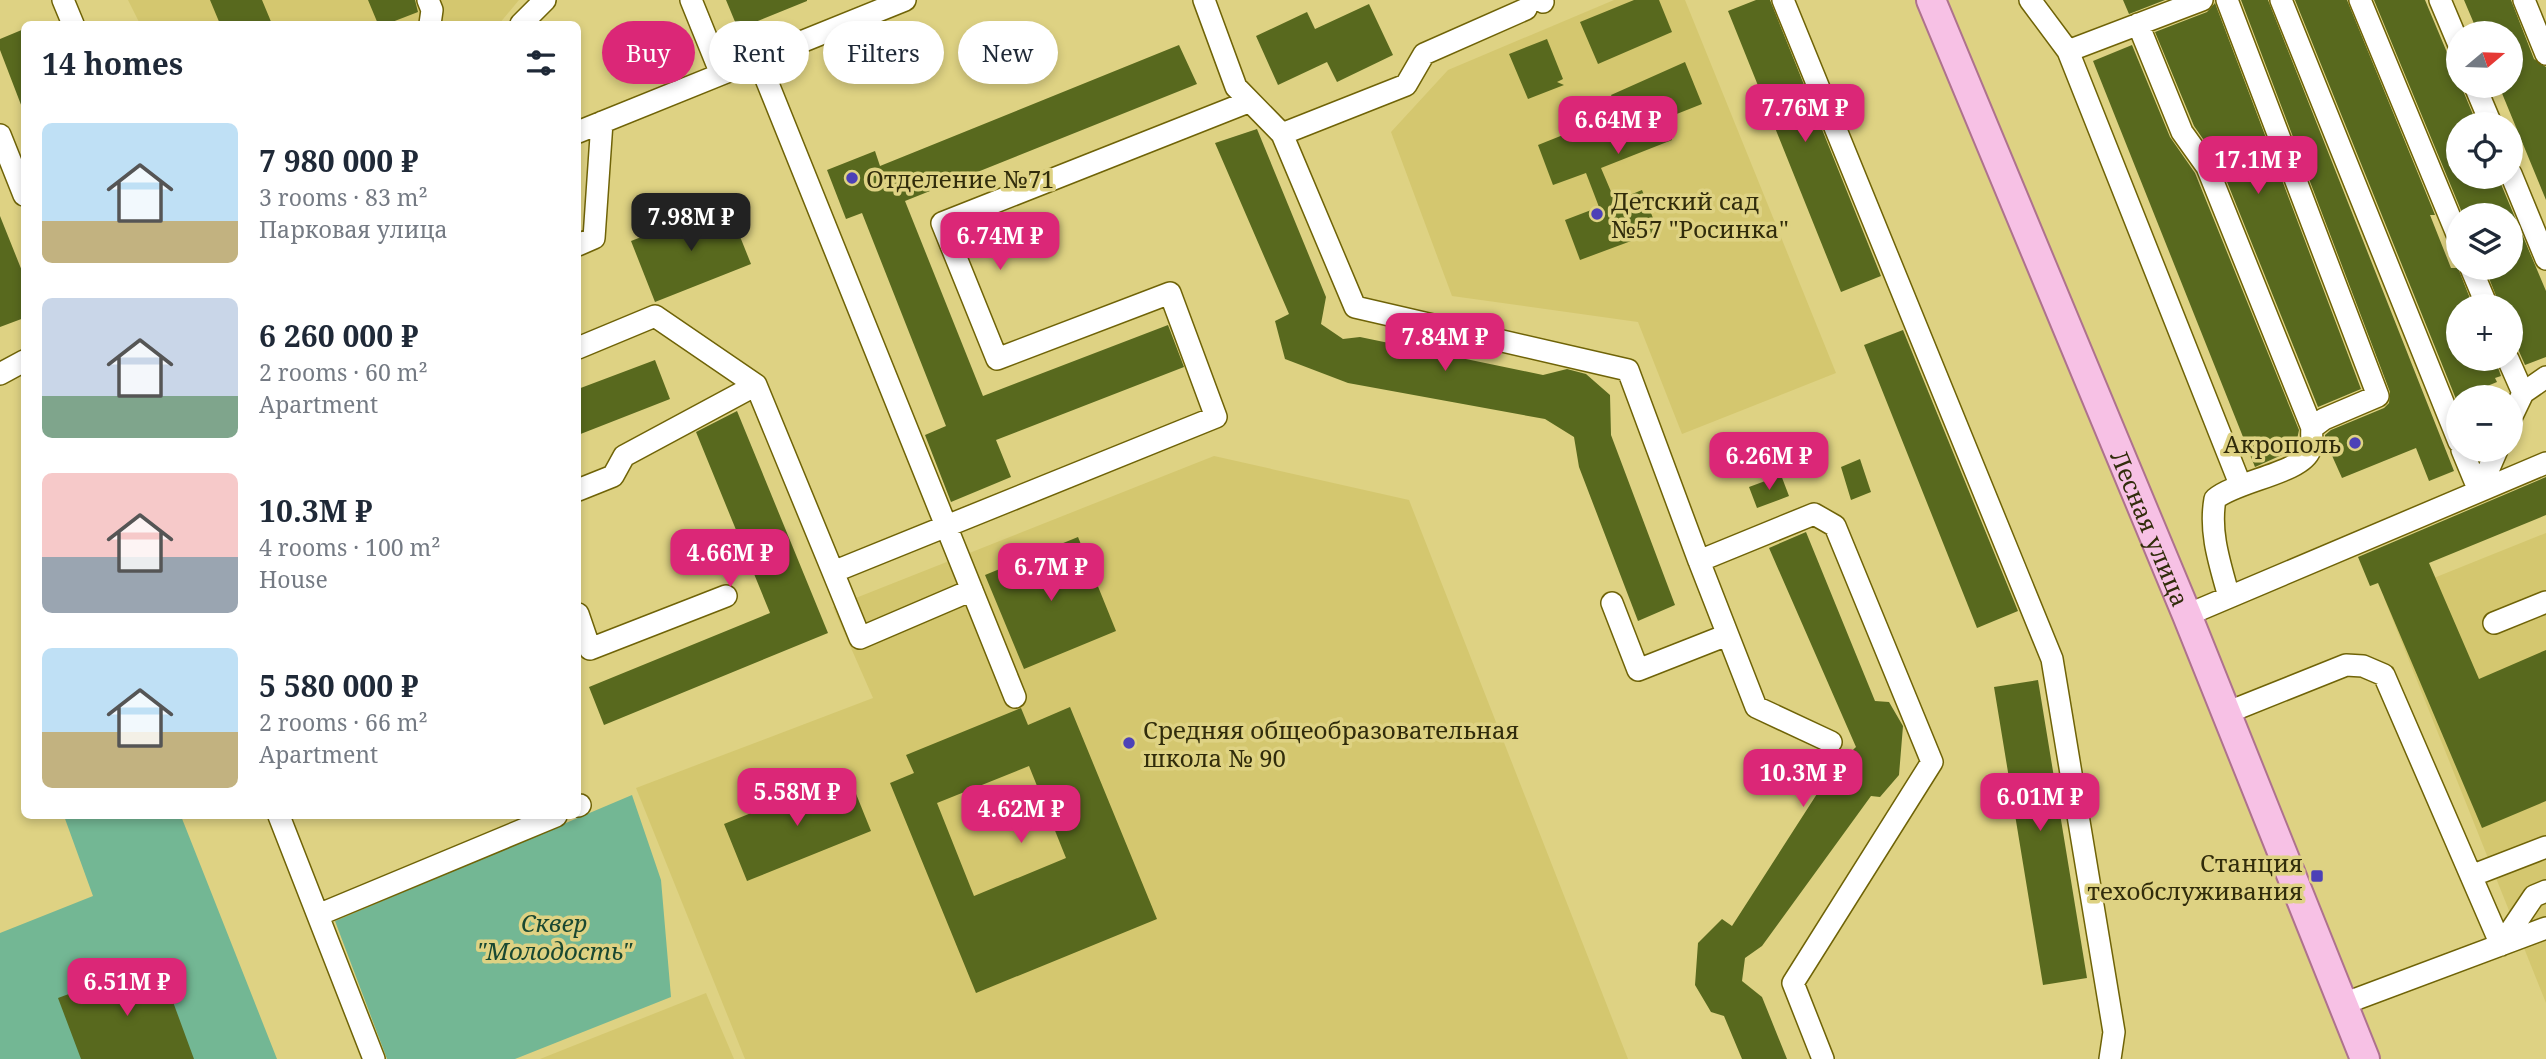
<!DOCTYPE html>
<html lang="en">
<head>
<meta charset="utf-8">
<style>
  :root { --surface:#fff; --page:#f6f6f7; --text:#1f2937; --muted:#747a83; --accent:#db2777 }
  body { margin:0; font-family:"Noto Serif",serif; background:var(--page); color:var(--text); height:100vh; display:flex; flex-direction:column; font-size:26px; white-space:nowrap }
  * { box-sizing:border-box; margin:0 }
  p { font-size:23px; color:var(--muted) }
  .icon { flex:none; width:38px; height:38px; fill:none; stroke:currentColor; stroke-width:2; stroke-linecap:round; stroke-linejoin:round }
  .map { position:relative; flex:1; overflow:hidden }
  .side { position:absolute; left:21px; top:21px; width:560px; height:798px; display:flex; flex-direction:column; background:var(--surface); border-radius:10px; box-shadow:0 4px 10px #0003 }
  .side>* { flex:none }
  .guide { position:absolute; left:602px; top:21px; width:665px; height:63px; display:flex; gap:14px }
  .needle { width:46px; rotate:71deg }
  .controls { position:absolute; left:2446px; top:21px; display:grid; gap:14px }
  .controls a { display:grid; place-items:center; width:77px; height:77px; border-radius:50%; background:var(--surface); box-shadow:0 4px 10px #0003; font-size:35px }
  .price { position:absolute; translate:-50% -60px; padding:0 16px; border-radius:14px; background:var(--accent); color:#fff; font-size:23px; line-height:46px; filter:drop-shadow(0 2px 4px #0008) }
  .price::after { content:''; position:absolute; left:50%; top:42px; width:21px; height:16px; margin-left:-10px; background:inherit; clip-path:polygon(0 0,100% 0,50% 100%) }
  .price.active { background:#222; color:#fff }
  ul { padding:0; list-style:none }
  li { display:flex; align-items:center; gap:21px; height:175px; padding:0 21px }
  li span { display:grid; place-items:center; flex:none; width:196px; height:140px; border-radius:10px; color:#555 }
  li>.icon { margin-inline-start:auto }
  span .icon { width:84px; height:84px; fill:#fffc; stroke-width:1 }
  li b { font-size:30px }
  h2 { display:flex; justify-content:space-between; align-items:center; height:84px; padding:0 21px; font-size:30px }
  .tag { padding:0 24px; border-radius:32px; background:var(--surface); box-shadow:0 4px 10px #0003; font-size:24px; line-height:63px }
  .tag.active { background:var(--accent); color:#fff }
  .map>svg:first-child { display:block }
  .built { fill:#d4c76f }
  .green { fill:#73b794 }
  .building { fill:#58691e; fill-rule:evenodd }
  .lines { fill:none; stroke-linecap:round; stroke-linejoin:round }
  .minor-casing { stroke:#6f6307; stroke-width:24 }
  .major-casing { stroke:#ae728d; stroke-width:32 }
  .minor { stroke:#fff; stroke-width:21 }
  .major { stroke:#f7c1e5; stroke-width:28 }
  .poi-dot { fill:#4c41b7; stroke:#ded283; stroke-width:2.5 }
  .labels { text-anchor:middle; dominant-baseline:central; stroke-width:7; stroke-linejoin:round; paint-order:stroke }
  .poi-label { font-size:24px; fill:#312c0b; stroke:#ded283; text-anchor:start }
  .street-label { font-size:24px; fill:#312c0b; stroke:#ded283 }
  .park-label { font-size:24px; font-style:italic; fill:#194832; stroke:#ded283 }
</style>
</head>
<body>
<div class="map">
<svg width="2546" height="1059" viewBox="0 0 2546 1059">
  <rect width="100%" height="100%" fill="#ded283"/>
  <path class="built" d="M128 0H519L499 24H140Z
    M1614 0H1685L1836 373 1682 434 1638 322 1452 296 1391 132 1448 70Z
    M1214 456 1409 500 1628 1059H745L636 788 873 698 833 607Z
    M2546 533V1003L2384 598Z
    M706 993 734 1059H540Z"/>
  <path class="green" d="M632 795 661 880 671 997 515 1059H387L335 921Z
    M64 816H181L277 1059H0V933L93 896Z"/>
  <path class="building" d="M210 0H262L272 24H220Z
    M368 0H415L418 12 387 24H378Z
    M726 0H807V1L738 29Z
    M1634 0H1659L1672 32 1598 64 1580 22Z
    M1756 0H1770L1881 276 1841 292 1728 11Z
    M2123 0H2165L2129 14Z
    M2241 0H2268L2454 471 2429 481 2416 448 2342 478 2325 440V435L2331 430 2384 408 2389 403 2390 392Z
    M2295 0H2347L2435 215H2430L2451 268H2458L2473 306H2459V359H2495L2501 376 2495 378 2497 382 2456 399Z
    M2374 0H2425L2477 124H2459V177H2498L2546 291V357L2525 365 2511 333V306H2500L2485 268H2511V215H2463Z
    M2464 0H2511L2534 59 2546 67V200L2499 86H2511V33H2478Z
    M2215 3 2361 389 2318 407 2219 162 2194 126 2155 32 2207 12Z
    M1369 4 1393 55 1337 82 1327 62 1278 85 1256 36 1307 12 1315 29Z
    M24 29V109L23 110 0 50V39Z
    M1547 39 1563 79 1557 82 1564 85 1528 99 1509 54Z
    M1179 45 1197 84 905 201 983 396 1168 325 1184 367 996 440 1011 477 951 502 925 435 946 426 862 213 846 219 827 170 875 151 880 166Z
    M2132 45 2170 137 2195 173 2299 430 2295 449 2255 467 2093 61Z
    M1685 62 1702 104 1664 119 1672 140 1601 168 1615 201 1642 190 1658 231 1580 260 1565 220 1599 207 1586 173 1553 185 1538 145 1603 119 1578 105 1597 98 1616 105 1611 95Z
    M1257 129 1326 297 1321 324 1343 339 1360 337 1543 375 1567 369 1586 374 1610 395 1611 435 1675 605 1638 621 1579 467 1574 437 1545 419 1348 383 1285 359 1275 321 1289 314 1215 143Z
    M727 204 751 264 655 302 631 241Z
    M0 216 24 276V318L0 327Z
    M1903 330 2018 611 1977 628 1864 345Z
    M655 360 670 399 578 435V389Z
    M737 411 828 633 604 725 589 687 770 613 696 432Z
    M1860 459 1871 492 1851 500 1841 467Z
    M1781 475 1789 496 1757 508 1749 487Z
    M2546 477V515L2429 563 2479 679 2546 650V801L2482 828 2378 583 2370 586 2358 557Z
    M1806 532 1875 701 1889 702 1903 726 1899 775 1880 797 1871 796 1762 946 1745 958 1742 981 1762 997 1787 1059H1742L1724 1016 1711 1012 1695 985 1698 943 1722 919 1732 926 1833 769 1856 747 1769 548Z
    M1078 537 1116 631 1024 669 985 575Z
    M2038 680 2087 978 2043 985 1994 687Z
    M1070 707 1157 919 976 993 890 783 914 773 906 755 1021 708 1028 725ZM1029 766 1066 858 974 896 937 803Z
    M848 774 871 831 747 881 724 824Z
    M158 961 194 1059H81L58 998Z"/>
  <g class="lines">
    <defs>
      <path id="minor" d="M63 0 73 24
        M428 0 432 10 430 24
        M691 0 721 74
        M1204 0 1236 87 1282 134 1355 307 1628 370 1699 561 1814 514 1835 526 1932 762 1793 983 1823 1059
        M1542 0 1543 2
        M1783 0 2052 659 2114 1032 2110 1059
        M2030 0 2068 51 2202 0
        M2227 0 2378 396 2324 419 2312 428
        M2281 0 2459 442
        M2360 0 2459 239
        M2440 0 2459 45
        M2524 0 2546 54
        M521 24 545 0
        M2138 24 2182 132 2207 167 2312 428C2311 434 2313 444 2310 450 2302 473 2236 481 2215 499 2209 533 2220 564 2229 597
        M2068 51 2240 484
        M758 59 1015 697
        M2475 86 2491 124
        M578 132 905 0
        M1282 134 1406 85 1424 54 1526 9
        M0 135 24 195
        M2511 174 2546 259
        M578 245 594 238 602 122
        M2471 268 2487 306
        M578 348 655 316 756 385
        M2508 359 2523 393
        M0 374 24 361
        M2511 418 2523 393 2546 377
        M2462 450 2479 491
        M578 490 613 476 624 456 756 385 833 572
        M2479 491 2497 450
        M1699 561 1756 707 1831 742
        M972 590 860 638 833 572 1216 417 1170 293 997 359 942 223 1248 102
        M1612 603 1638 670 1727 635
        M578 614 590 649 726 596
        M2187 615 2546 463
        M2494 623 2546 602
        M2226 713 2346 665 2363 666 2384 675 2501 945
        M578 806 580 805
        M279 816 374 1059
        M2471 876 2546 847
        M318 915 556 816
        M2501 945 2534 896 2546 891
        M2343 1004 2546 928"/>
      <g id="major">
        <path id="s1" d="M1931 0 2187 615 2365 1059"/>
      </g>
    </defs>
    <use href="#minor" class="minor-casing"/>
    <use href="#major" class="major-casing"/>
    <use href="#minor" class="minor"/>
    <use href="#major" class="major"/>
  </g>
  <g class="poi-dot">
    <circle cx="852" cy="178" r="7"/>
    <circle cx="1597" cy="214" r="7"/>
    <circle cx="2355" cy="443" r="7"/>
    <circle cx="1129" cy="743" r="7"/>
    <rect x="2310" y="869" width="14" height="14" rx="3.5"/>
  </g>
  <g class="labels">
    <g class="poi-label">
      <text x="866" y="178">Отделение №71</text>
      <text x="1611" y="200">Детский сад<tspan x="1611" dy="28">№57 "Росинка"</tspan></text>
      <text x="2341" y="443" text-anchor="end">Акрополь</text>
      <text x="1143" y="729">Средняя общеобразовательная<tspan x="1143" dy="28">школа № 90</tspan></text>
      <text x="2303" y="862" text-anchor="end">Станция<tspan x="2303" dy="28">техобслуживания</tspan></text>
    </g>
    <g class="street-label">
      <text stroke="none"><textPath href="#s1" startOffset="572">Лесная улица</textPath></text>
    </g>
    <g class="park-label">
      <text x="554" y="922">Сквер<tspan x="554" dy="28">"Молодость"</tspan></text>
    </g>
  </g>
</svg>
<div class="controls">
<a><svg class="needle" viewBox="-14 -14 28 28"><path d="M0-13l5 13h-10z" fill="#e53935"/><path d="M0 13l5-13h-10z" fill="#747a83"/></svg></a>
<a><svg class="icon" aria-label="locate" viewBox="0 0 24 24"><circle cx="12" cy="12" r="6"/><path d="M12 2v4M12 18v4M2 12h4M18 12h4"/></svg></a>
<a><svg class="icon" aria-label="layers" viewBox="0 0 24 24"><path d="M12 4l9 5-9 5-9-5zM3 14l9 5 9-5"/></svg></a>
<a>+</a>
<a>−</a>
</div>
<b class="price" style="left:1805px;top:144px">7.76M ₽</b>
<b class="price" style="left:1618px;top:156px">6.64M ₽</b>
<b class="price" style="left:2258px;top:196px">17.1M ₽</b>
<b class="price active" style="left:691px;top:253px">7.98M ₽</b>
<b class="price" style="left:1000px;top:272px">6.74M ₽</b>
<b class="price" style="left:1445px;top:373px">7.84M ₽</b>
<b class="price" style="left:1769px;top:492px">6.26M ₽</b>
<b class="price" style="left:730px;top:589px">4.66M ₽</b>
<b class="price" style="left:1051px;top:603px">6.7M ₽</b>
<b class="price" style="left:1803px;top:809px">10.3M ₽</b>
<b class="price" style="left:797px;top:828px">5.58M ₽</b>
<b class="price" style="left:2040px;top:833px">6.01M ₽</b>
<b class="price" style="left:1021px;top:845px">4.62M ₽</b>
<b class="price" style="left:127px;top:1018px">6.51M ₽</b>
<div class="guide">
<a class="tag active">Buy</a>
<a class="tag">Rent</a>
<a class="tag">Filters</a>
<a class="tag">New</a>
</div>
<section class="side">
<h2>14 homes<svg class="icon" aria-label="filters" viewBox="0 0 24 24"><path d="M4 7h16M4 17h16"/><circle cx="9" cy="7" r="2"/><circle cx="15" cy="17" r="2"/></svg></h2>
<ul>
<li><span style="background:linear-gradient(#bfe0f5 70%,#c2b280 0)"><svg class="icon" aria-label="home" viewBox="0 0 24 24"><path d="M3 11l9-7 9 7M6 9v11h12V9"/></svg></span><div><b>7 980 000 ₽</b><p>3 rooms · 83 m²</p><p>Парковая улица</p></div></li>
<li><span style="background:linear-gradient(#c9d6e8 70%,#7fa58c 0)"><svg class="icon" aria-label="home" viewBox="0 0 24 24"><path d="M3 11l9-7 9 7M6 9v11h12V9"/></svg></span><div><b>6 260 000 ₽</b><p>2 rooms · 60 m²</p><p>Apartment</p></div></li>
<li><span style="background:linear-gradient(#f6c9c9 60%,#9aa5b1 0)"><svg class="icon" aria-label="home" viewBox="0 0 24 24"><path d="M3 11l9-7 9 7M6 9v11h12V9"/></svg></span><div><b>10.3M ₽</b><p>4 rooms · 100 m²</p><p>House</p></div></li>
<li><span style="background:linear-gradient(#bfe0f5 60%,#c2b280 0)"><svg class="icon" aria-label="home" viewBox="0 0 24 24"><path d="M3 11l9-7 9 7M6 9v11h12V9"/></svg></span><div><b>5 580 000 ₽</b><p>2 rooms · 66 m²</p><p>Apartment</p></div></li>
</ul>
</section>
</div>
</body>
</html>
